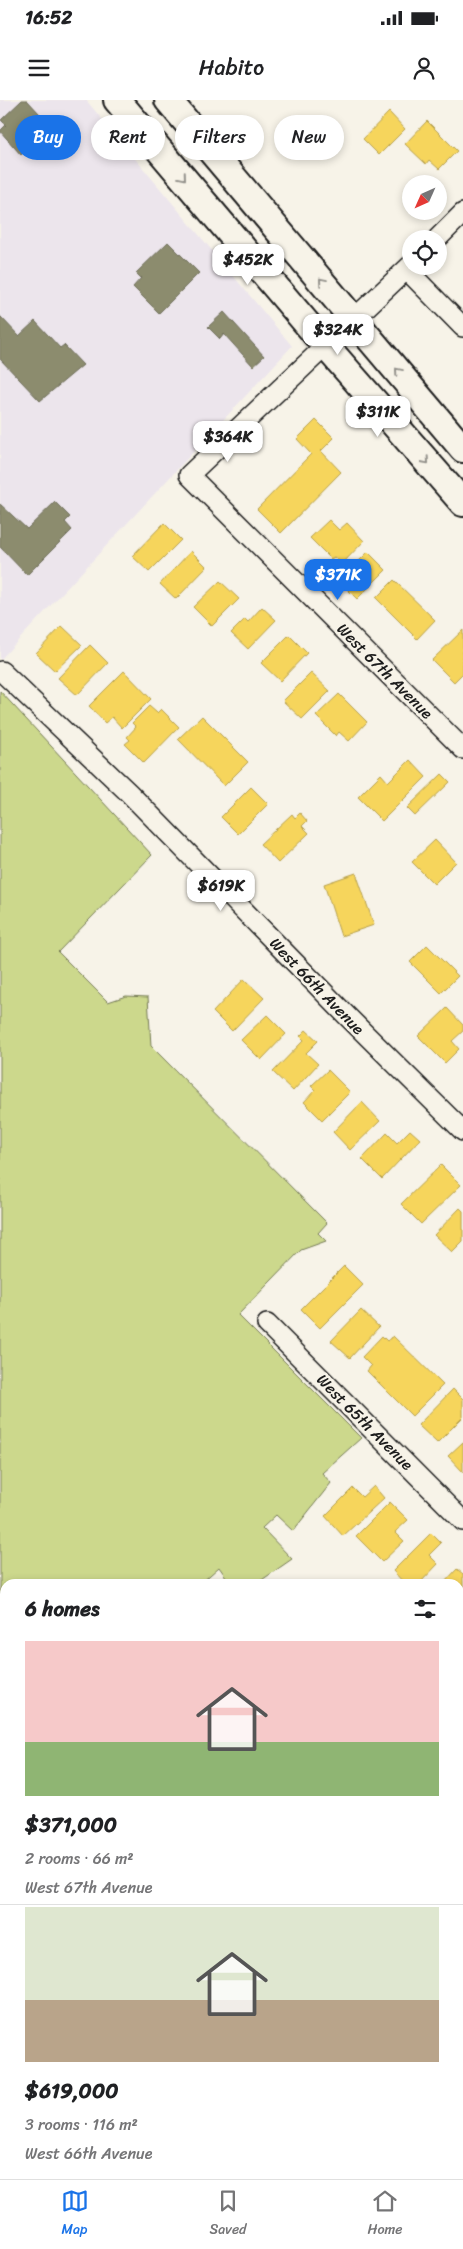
<!DOCTYPE html>
<html lang="en">
<head>
<meta charset="utf-8">
<style>
  :root { --surface:#fff; --page:#f2f2f2; --text:#202124; --muted:#757577; --line:#e0e0e0; --accent:#1a73e8 }
  body { margin:0; font-family:Sriracha,sans-serif; background:var(--page); color:var(--text); height:100vh; display:flex; flex-direction:column; font-size:19px; white-space:nowrap }
  * { box-sizing:border-box; margin:0 }
  p { font-size:16px; color:var(--muted) }
  .icon { flex:none; width:28px; height:28px; fill:none; stroke:currentColor; stroke-width:2; stroke-linecap:round; stroke-linejoin:round }
  .map { position:relative; flex:1; overflow:hidden }
  .drawer { position:absolute; left:0px; top:1479px; width:464px; height:601px; display:flex; flex-direction:column; background:var(--surface); border-radius:15px 15px 0 0; box-shadow:0 2px 8px #0003 }
  .drawer>* { flex:none }
  .top-card { position:absolute; left:15px; top:15px; width:434px; height:45px; display:flex; gap:10px }
  .needle { width:32px; rotate:225deg }
  .controls { position:absolute; left:402px; top:75px; display:grid; gap:10px }
  .controls a { display:grid; place-items:center; width:45px; height:45px; border-radius:50%; background:var(--surface); box-shadow:0 2px 8px #0003; font-size:25px }
  .price { position:absolute; translate:-50% -42px; padding:0 11px; border-radius:10px; background:#fff; color:#222; font-size:16px; line-height:32px; filter:drop-shadow(0 1px 2px #0008) }
  .price::after { content:''; position:absolute; left:50%; top:30px; width:15px; height:11px; margin-left:-8px; background:inherit; clip-path:polygon(0 0,100% 0,50% 100%) }
  .price.current { background:var(--accent); color:#fff }
  ul { padding:0; list-style:none }
  li { display:grid; align-content:center; gap:10px; height:265px; padding:0 25px }
  li+li { border-top:1px solid var(--line) }
  li span { display:grid; place-items:center; height:155px; border-radius:0px; color:#555 }
  li>.icon { margin-inline-start:auto }
  span .icon { width:90px; height:90px; fill:#fffc; stroke-width:1 }
  li b { font-size:21px }
  h2 { display:flex; justify-content:space-between; align-items:center; height:60px; padding:0 25px; font-size:21px }
  .pill { padding:0 18px; border-radius:22px; background:var(--surface); box-shadow:0 2px 8px #0003; font-size:18px; line-height:45px }
  .pill.current { background:var(--accent); color:#fff }
  .status { display:flex; justify-content:space-between; align-items:center; height:35px; padding:0 25px; background:var(--surface); direction:ltr }
  .status svg { height:14px; fill:currentColor }
  header { display:flex; justify-content:space-between; align-items:center; height:65px; padding:0 25px; background:var(--surface); font-size:22px; font-weight:600 }
  .menu { display:flex; justify-content:space-around; align-items:center; height:70px; border-top:1px solid var(--line); background:var(--surface); font-size:14px; color:var(--muted) }
  .menu a { display:grid; justify-items:center; gap:2px }
  .menu .current { color:var(--accent) }
  .map>svg:first-child { display:block }
  .built { fill:#ece5ec }
  .green { fill:#ccd88c; stroke:#747a54 }
  .homes { fill:#f6d55c; stroke:#b59e49 }
  .industry { fill:#8c8c6e; stroke:#6a6a55 }
  .lines { fill:none; stroke-linecap:round; stroke-linejoin:round }
  .minor-casing { stroke:#1c1c1c; stroke-width:22 }
  .secondary-casing { stroke:#1c1c1c; stroke-width:30 }
  .minor { stroke:#f7f3e8; stroke-width:19 }
  .secondary { stroke:#f7f3e8; stroke-width:26 }
  .oneway { stroke:#94928c }
  .labels { text-anchor:middle; dominant-baseline:central; stroke-width:5; stroke-linejoin:round; paint-order:stroke }
  .street-label { font-size:16px; fill:#1c1c1c; stroke:#f7f3e8 }
</style>
</head>
<body>
<div class="status"><b>16:52</b><svg viewBox="0 0 49 12"><path d="M0 12V9h3v3zM5 12V6h3v6zM10 12V3h3v9zM15 12V0h3v12zM26 1h20v11H26zM47 4h2v5h-2z"/></svg></div>
<header><svg class="icon" aria-label="menu" viewBox="0 0 24 24"><path d="M4 6h16M4 12h16M4 18h16"/></svg>Habito<svg class="icon" aria-label="person" viewBox="0 0 24 24"><circle cx="12" cy="8" r="4"/><path d="M4 21q1-7 8-7t8 7"/></svg></header>
<div class="map">
<svg width="463" height="2079" viewBox="0 0 463 2079">
  <rect width="100%" height="100%" fill="#f7f3e8"/>
  <filter id="ink" filterUnits="userSpaceOnUse"><feTurbulence type="fractalNoise" baseFrequency=".02" numOctaves="2"/><feDisplacementMap in="SourceGraphic" scale="10" xChannelSelector="R" yChannelSelector="G"/><feConvolveMatrix kernelMatrix="1 2 1 2 8 2 1 2 1" color-interpolation-filters="sRGB"/></filter>
  <g filter="url(#ink)">
    <path class="built" d="M0 0H86L292 246 0 560Z"/>
    <path class="green" d="M0 591 152 755 58 852 108 902 126 896 148 897 151 946 327 1123 318 1133 326 1141 301 1150 238 1215 361 1338 322 1373 331 1383 293 1431 276 1415 262 1428 292 1459 256 1484H231L219 1467 200 1484H5V2075H35L30 2079H0Z"/>
    <path class="homes" d="M389 12 405 29 379 55 363 39Z
      M427 21 457 51 439 69 429 60 426 64 405 44Z
      M316 320 334 338 321 351 341 372 281 433 257 409 311 354 297 339Z
      M329 420 339 430 347 423 364 441 342 464 334 457 331 459 310 438Z
      M164 423 181 440 149 472 132 456Z
      M191 451 207 467 176 499 160 484Z
      M368 452 386 470 357 499 339 481Z
      M394 480 435 520 417 539 376 498Z
      M220 481 239 499 212 526 193 507Z
      M262 507 276 520 248 549 231 533 245 519 248 522Z
      M62 526 82 545 55 571 36 553Z
      M463 530V573L454 582 432 560Z
      M289 535 307 553 280 581 261 563Z
      M90 545 108 563 77 595 58 578Z
      M124 571 151 599 122 628 112 617 105 623 89 606Z
      M311 573 330 591 302 619 283 601Z
      M339 594 367 622 349 641 339 632 336 636 316 616Z
      M149 606 157 613 161 609 179 627 144 663 125 644 130 640 127 637 136 627 132 623Z
      M202 616 248 662 224 686 178 639Z
      M410 660 426 677 382 721 358 697 381 674 388 682Z
      M442 674 450 682 415 716 407 708Z
      M251 687 268 704 238 734 221 717Z
      M300 713 307 721 302 726 309 733 278 763 260 744 292 714 295 718Z
      M435 740 456 762 434 784 412 762Z
      M356 773 374 825 341 836 324 784Z
      M427 845 458 876 441 893 410 862Z
      M244 879 264 898 232 931 213 912Z
      M447 908 463 925V931L452 941 459 949 445 963 418 936Z
      M267 915 286 934 261 960 241 940Z
      M306 930 318 941 306 953 318 964 293 991 273 972 304 940 300 936Z
      M328 970 350 992 322 1020 304 1002 315 990 311 986Z
      M362 1002 380 1021 350 1050 333 1032Z
      M410 1030 420 1039 382 1079 362 1059 387 1033 397 1043Z
      M441 1065 461 1085 421 1124 401 1104Z
      M460 1108 463 1111V1141L452 1152 434 1135Z
      M344 1166 363 1185 320 1228 301 1209Z
      M361 1210 379 1227 350 1258 331 1241Z
      M382 1236 387 1241 393 1236 443 1285 412 1316 367 1271 371 1266 362 1257Z
      M453 1289 463 1299V1317L437 1343 418 1325Z
      M463 1342V1372L448 1356Z
      M374 1386 384 1398 343 1436 325 1416 353 1388 362 1397Z
      M390 1402 408 1420 395 1432 404 1441 382 1462 356 1436Z
      M431 1433 441 1443 429 1455 438 1464 419 1484H405L393 1471Z
      M457 1469 463 1474V1504L459 1508V1484H443Z
      M463 1510V1525L459 1520V1515Z
      M463 1574V1590L459 1585V1578Z
      M463 2025V2060L459 2055V2029Z"/>
    <path class="industry" d="M22 0H27L51 26 21 55 0 31 6 25 1 20Z
      M168 142 199 173 159 213 133 187 141 178 136 173Z
      M224 212 264 256 253 266 224 234 220 239 208 227Z
      M0 216 19 236 35 221 60 248 64 245 83 265 40 301 0 259Z
      M55 402 70 417 65 422 72 430 27 475 0 447V404L27 429Z"/>
    <g class="lines">
      <defs>
        <path id="minor" d="M437 139 463 113
          M411 165 189 375 463 649
          M407 170 463 227
          M1 571 129 693 347 916 463 1031
          M267 1224 463 1421
          M459 1679 463 1674
          M459 1803 463 1808
          M459 1845 463 1841
          M60 2079 64 2075"/>
        <path id="secondary" d="M117 0 325 245 463 403
          M168 0 463 349"/>
      </defs>
      <use href="#minor" class="minor-casing"/>
      <use href="#secondary" class="secondary-casing"/>
      <use href="#minor" class="minor"/>
      <use href="#secondary" class="secondary"/>
    </g>
    <defs><path id="oneway-chevron" d="M-2-3.5L2.5 0L-2 3.5" fill="none" stroke-width="1.6" stroke-linecap="round" stroke-linejoin="round" transform="scale(1.25)"/></defs>
    <g class="oneway">
      <use href="#oneway-chevron" transform="translate(183 77) rotate(50)"/>
      <use href="#oneway-chevron" transform="translate(322 181) rotate(-130)"/>
      <use href="#oneway-chevron" transform="translate(398 271) rotate(-130)"/>
      <use href="#oneway-chevron" transform="translate(426 361) rotate(49)"/>
    </g>
  </g>
  <g class="labels">
    <g class="street-label">
      <text transform="translate(385 571) rotate(45)">West 67th Avenue</text>
      <text transform="translate(317 886) rotate(46)">West 66th Avenue</text>
      <text transform="translate(365 1322) rotate(45)">West 65th Avenue</text>
    </g>
  </g>
</svg>
<div class="controls">
<a><svg class="needle" viewBox="-14 -14 28 28"><path d="M0-13l5 13h-10z" fill="#e53935"/><path d="M0 13l5-13h-10z" fill="#757577"/></svg></a>
<a><svg class="icon" aria-label="locate" viewBox="0 0 24 24"><circle cx="12" cy="12" r="6"/><path d="M12 2v4M12 18v4M2 12h4M18 12h4"/></svg></a>
</div>
<b class="price" style="left:248px;top:186px">$452K</b>
<b class="price" style="left:338px;top:256px">$324K</b>
<b class="price" style="left:378px;top:338px">$311K</b>
<b class="price" style="left:228px;top:363px">$364K</b>
<b class="price current" style="left:338px;top:501px">$371K</b>
<b class="price" style="left:221px;top:812px">$619K</b>
<div class="top-card">
<a class="pill current">Buy</a>
<a class="pill">Rent</a>
<a class="pill">Filters</a>
<a class="pill">New</a>
</div>
<section class="drawer">
<h2>6 homes<svg class="icon" aria-label="filters" viewBox="0 0 24 24"><path d="M4 7h16M4 17h16"/><circle cx="9" cy="7" r="2"/><circle cx="15" cy="17" r="2"/></svg></h2>
<ul>
<li><span style="background:linear-gradient(#f6c9c9 65%,#8fb573 0)"><svg class="icon" aria-label="home" viewBox="0 0 24 24"><path d="M3 11l9-7 9 7M6 9v11h12V9"/></svg></span><div><b>$371,000</b><p>2 rooms · 66 m²</p><p>West 67th Avenue</p></div></li>
<li><span style="background:linear-gradient(#dfe7d0 60%,#b9a48a 0)"><svg class="icon" aria-label="home" viewBox="0 0 24 24"><path d="M3 11l9-7 9 7M6 9v11h12V9"/></svg></span><div><b>$619,000</b><p>3 rooms · 116 m²</p><p>West 66th Avenue</p></div></li>
</ul>
</section>
</div>
<nav class="menu">
<a class="current"><svg class="icon" aria-label="map" viewBox="0 0 24 24"><path d="M3 6l6-2 6 2 6-2v14l-6 2-6-2-6 2zM9 4v14M15 6v14"/></svg>Map</a>
<a><svg class="icon" aria-label="saved" viewBox="0 0 24 24"><path d="M7 4h10v16l-5-4-5 4z"/></svg>Saved</a>
<a><svg class="icon" aria-label="home" viewBox="0 0 24 24"><path d="M3 11l9-7 9 7M6 9v11h12V9"/></svg>Home</a>
</nav>
</body>
</html>
